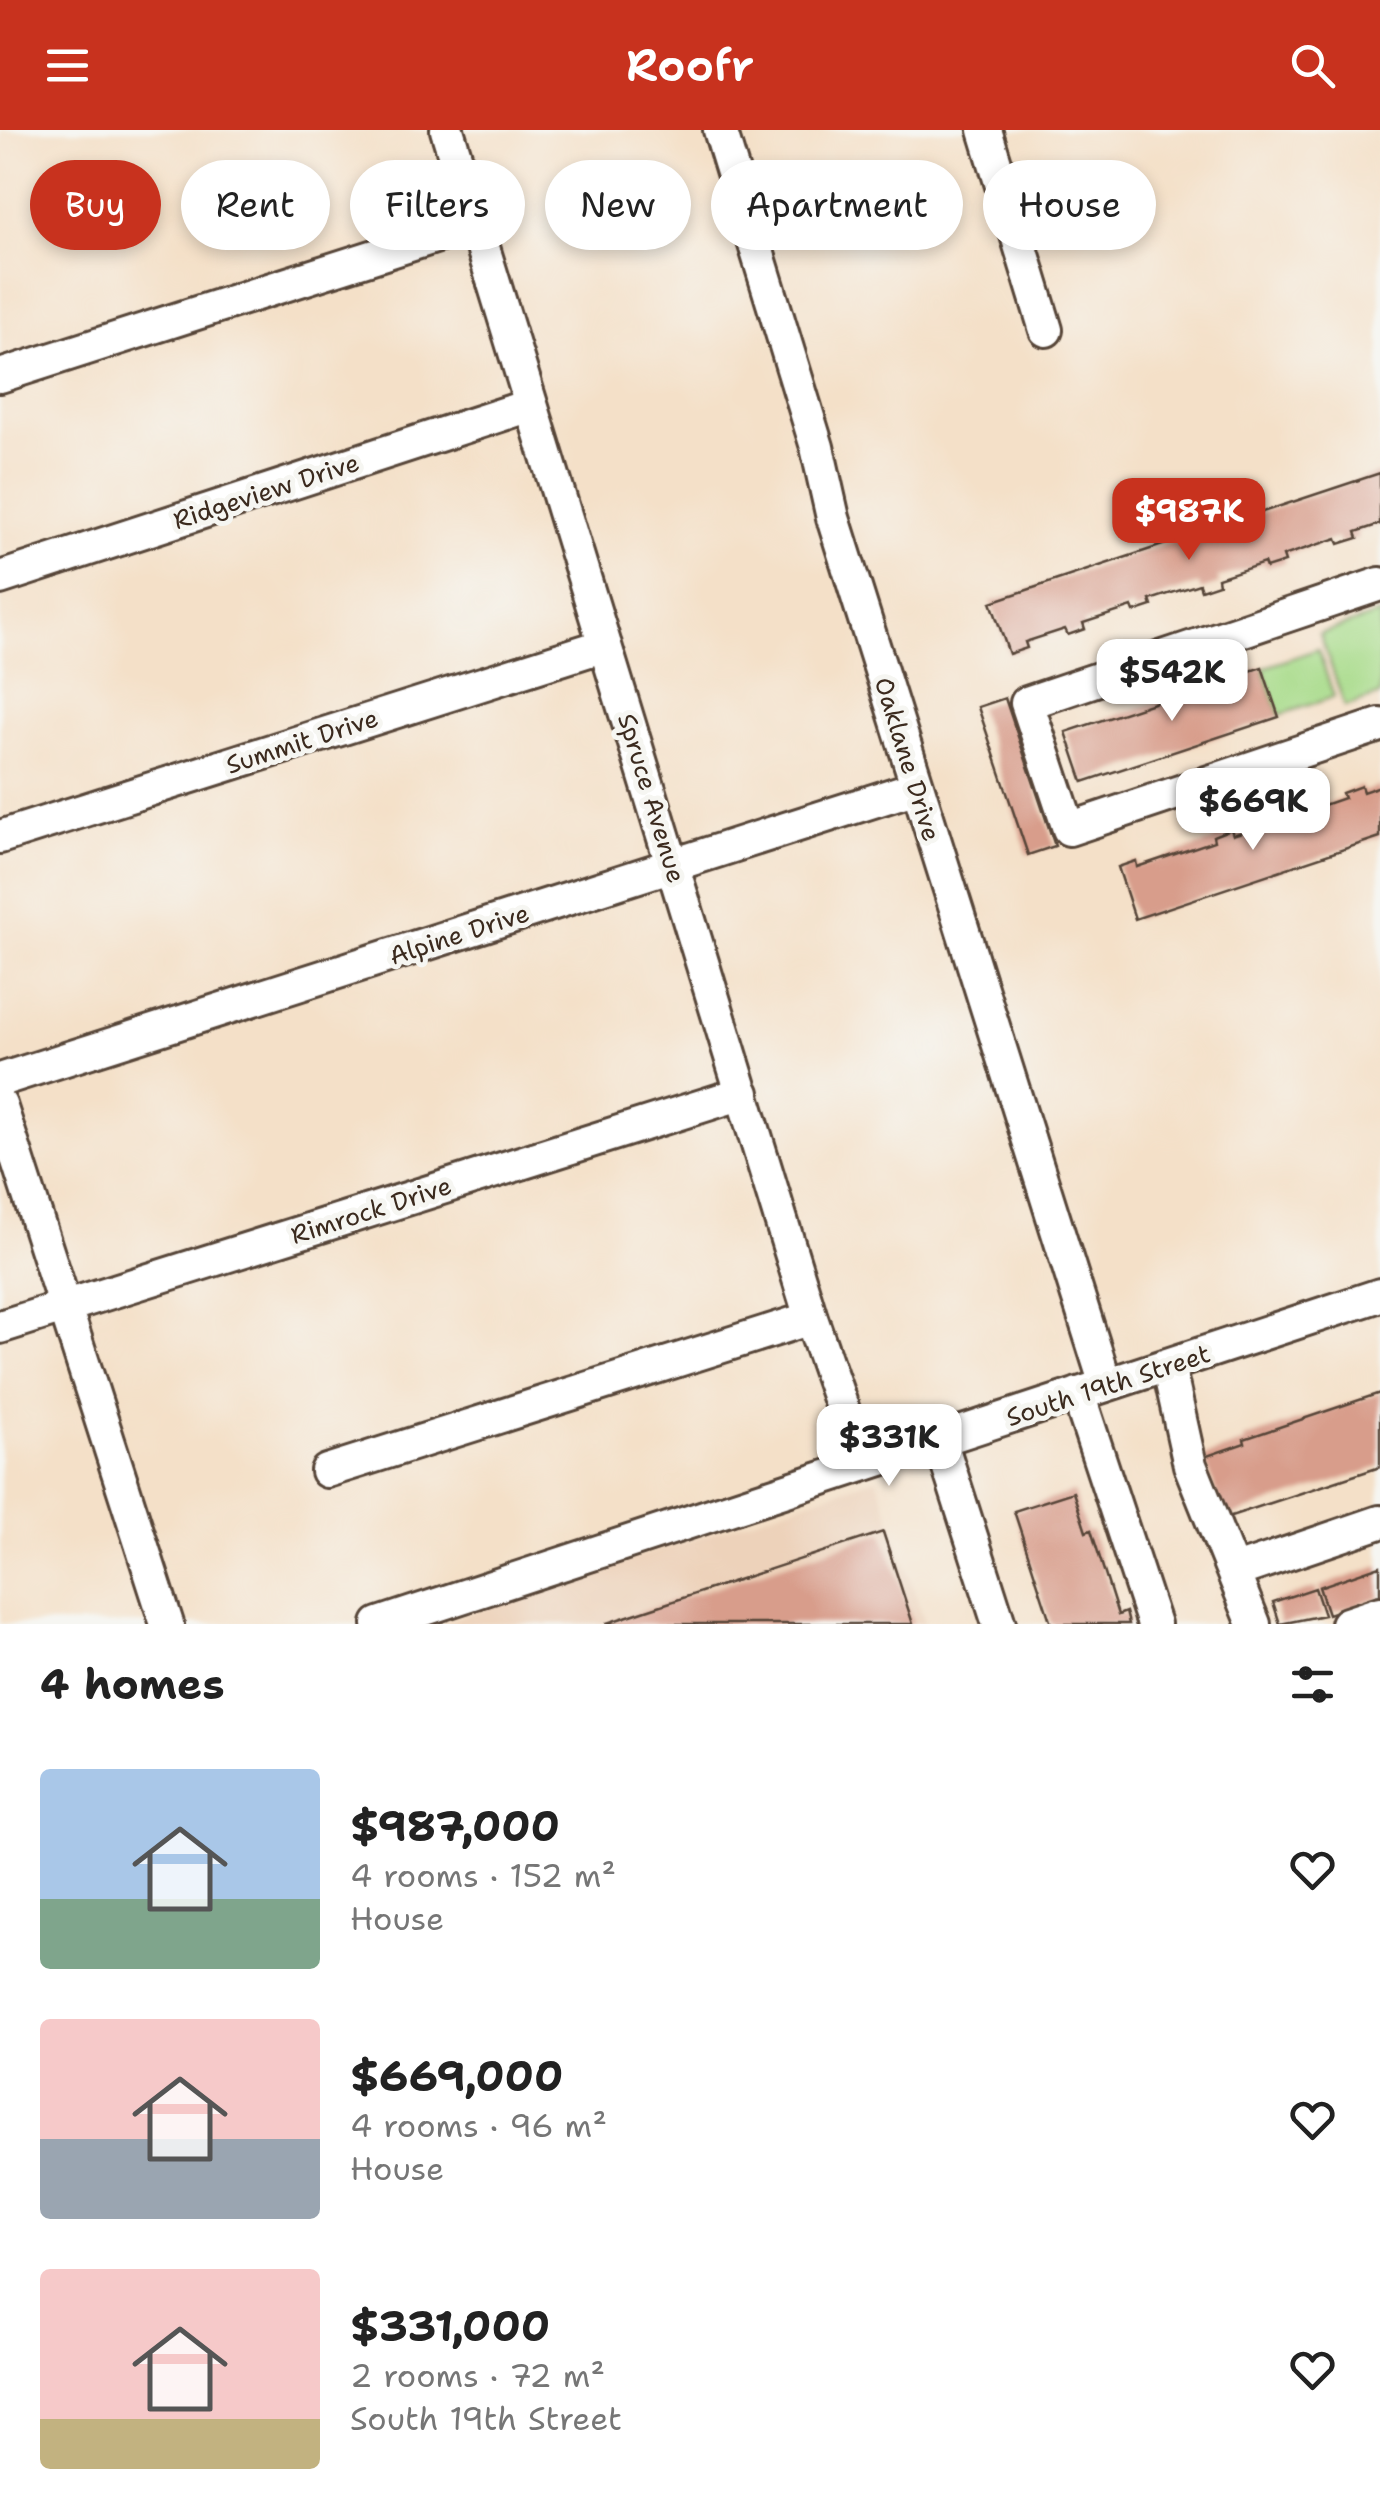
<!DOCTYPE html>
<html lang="en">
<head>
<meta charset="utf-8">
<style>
  :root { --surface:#fff; --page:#f2f2f2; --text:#222; --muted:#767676; --accent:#c8321e }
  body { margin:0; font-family:"Shantell Sans",sans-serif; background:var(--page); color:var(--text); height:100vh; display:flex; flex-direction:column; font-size:38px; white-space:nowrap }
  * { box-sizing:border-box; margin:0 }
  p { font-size:32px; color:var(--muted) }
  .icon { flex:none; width:55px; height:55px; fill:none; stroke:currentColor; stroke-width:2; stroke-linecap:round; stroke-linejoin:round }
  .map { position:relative; height:1494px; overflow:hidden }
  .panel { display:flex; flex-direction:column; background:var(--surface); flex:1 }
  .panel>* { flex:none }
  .banner { position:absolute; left:30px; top:30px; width:1320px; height:90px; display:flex; gap:20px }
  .price { position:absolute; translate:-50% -85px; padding:0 22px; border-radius:20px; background:#fff; color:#222; font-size:32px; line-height:65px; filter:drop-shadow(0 2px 5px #0008) }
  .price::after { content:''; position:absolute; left:50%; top:60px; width:30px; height:22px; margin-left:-15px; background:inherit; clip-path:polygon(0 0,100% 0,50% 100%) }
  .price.on { background:var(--accent); color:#fff }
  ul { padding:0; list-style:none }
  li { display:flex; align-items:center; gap:30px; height:250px; padding:0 40px }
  li span { display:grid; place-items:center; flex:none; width:280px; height:200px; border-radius:10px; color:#555 }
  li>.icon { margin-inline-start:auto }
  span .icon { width:120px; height:120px; fill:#fffc; stroke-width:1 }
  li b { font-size:42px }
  h2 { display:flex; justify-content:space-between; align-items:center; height:120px; padding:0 40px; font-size:42px }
  .tag { padding:0 35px; border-radius:45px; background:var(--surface); box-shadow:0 5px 15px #0003; font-size:35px; line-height:90px }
  .tag.on { background:var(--accent); color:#fff }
  header { display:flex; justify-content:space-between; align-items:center; height:130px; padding:0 40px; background:var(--accent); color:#fff; font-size:45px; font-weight:600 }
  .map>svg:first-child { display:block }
  .built { fill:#edd2ba }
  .green { fill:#a8db8a; stroke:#728254; stroke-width:2.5 }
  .building { fill:#d89d8b }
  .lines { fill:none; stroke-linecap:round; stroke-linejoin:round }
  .minor-casing { stroke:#574538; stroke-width:38 }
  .minor { stroke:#fff; stroke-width:32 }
  .labels { text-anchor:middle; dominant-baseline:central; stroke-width:10; stroke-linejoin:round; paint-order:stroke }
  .street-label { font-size:25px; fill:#3b2a1e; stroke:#f6f6f2 }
</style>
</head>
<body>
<header><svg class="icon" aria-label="menu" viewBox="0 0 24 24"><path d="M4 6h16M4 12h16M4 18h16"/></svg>Roofr<svg class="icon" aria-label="search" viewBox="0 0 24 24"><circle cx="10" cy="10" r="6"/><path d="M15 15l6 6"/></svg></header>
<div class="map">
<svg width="1380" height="1494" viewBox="0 0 1380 1494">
  <rect width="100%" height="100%" fill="#f6f6f2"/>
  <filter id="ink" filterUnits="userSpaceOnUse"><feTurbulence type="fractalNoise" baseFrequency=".01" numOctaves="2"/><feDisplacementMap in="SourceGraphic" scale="20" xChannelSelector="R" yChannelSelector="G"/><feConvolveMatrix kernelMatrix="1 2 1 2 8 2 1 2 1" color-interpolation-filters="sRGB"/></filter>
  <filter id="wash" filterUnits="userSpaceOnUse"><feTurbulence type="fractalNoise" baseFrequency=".0048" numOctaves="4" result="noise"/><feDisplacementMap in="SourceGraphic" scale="40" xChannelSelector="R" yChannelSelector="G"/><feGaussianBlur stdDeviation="2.25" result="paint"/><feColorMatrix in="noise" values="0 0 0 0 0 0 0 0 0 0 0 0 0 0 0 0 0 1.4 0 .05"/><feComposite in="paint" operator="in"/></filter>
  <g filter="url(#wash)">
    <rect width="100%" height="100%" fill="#f4e0c8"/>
    <path class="built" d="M877 1348 925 1494H437Z"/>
    <path class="green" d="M1380 484V565L1345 577 1320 504Z
      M1318 519 1334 567 1279 585 1263 538Z"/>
    <g id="blocks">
      <path class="building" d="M1380 343V394L1356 402 1358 408 1339 414 1337 408 1283 426 1285 432 1266 438 1264 433 1218 448 1219 454 1201 460 1199 454 1150 470 1152 476 1134 482 1132 477 1083 493 1085 499 1068 505 1065 499 1025 512 1027 518 1009 524 991 472Z
        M1262 537 1279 587 1083 652 1066 602Z
        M1005 568 1055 716 1028 725 978 577Z
        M1361 656 1363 662 1380 656V707L1135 789 1118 737 1136 731 1137 737 1214 711 1213 706 1231 699 1233 705 1282 689 1280 683 1299 677 1301 683 1344 668 1342 663Z
        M1380 1263V1337L1225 1388 1204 1327 1245 1313 1244 1309Z
        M1073 1362 1086 1402 1091 1400 1118 1485 1126 1482 1129 1494H1051L1014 1381Z
        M883 1402 913 1494H607V1493Z
        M1380 1436V1467L1328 1484 1319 1457Z
        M1315 1458 1324 1485 1280 1494 1273 1472Z"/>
    </g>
  </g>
  <g filter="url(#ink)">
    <use href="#blocks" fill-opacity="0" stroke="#574538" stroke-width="2.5"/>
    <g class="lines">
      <defs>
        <path id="minor" d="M447 0 811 1188 862 1335
          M720 0 817 317 833 388 1106 1255
          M985 0 1046 200
          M0 246 475 94
          M0 448 531 275
          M1380 454 1027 573 1069 699 1380 595
          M0 707 605 515
          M0 950 917 657
          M0 975 167 1494
          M0 1197 743 963
          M1168 1235 1190 1335 1254 1494
          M1078 1264 1154 1494
          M940 1310 999 1494
          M327 1341 811 1188
          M1236 1441 1380 1392
          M379 1494 1380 1165
          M1347 1494 1380 1483"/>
      </defs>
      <use href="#minor" class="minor-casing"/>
      <use href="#minor" class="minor"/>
    </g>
  </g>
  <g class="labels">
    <g class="street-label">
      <text transform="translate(266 361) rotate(-18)">Ridgeview Drive</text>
      <text transform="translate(302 611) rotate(-18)">Summit Drive</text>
      <text transform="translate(908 629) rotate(73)">Oaklane Drive</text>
      <text transform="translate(652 668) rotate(73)">Spruce Avenue</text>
      <text transform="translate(459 804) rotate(-18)">Alpine Drive</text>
      <text transform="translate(371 1080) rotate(-18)">Rimrock Drive</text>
      <text transform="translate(1108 1255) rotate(-18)">South 19th Street</text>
    </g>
  </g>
</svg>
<b class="price on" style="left:1189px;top:433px">$987K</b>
<b class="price" style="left:1172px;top:594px">$542K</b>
<b class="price" style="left:1253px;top:723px">$669K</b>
<b class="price" style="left:889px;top:1359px">$331K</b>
<div class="banner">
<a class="tag on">Buy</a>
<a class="tag">Rent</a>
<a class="tag">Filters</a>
<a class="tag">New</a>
<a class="tag">Apartment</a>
<a class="tag">House</a>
</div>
</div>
<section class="panel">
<h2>4 homes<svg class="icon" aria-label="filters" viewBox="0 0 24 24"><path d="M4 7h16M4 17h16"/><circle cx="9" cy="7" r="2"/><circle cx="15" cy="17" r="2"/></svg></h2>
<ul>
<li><span style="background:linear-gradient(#a9c7e8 65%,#7fa58c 0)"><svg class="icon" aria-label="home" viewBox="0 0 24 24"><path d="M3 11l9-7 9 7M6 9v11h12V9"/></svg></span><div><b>$987,000</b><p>4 rooms · 152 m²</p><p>House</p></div><svg class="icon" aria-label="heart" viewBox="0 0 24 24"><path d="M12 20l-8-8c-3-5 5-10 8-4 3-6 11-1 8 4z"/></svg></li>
<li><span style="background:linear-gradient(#f6c9c9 60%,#9aa5b1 0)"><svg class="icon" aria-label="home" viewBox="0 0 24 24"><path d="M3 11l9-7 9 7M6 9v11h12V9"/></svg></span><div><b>$669,000</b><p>4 rooms · 96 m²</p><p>House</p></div><svg class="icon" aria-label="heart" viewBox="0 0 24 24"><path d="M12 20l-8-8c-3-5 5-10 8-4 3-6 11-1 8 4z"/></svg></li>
<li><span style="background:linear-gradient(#f6c9c9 75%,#c2b280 0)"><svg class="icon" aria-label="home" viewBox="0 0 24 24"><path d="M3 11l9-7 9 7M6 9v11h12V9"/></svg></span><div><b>$331,000</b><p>2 rooms · 72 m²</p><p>South 19th Street</p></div><svg class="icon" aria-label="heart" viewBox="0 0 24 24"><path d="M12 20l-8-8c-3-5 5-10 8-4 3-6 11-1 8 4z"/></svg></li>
</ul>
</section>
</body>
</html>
